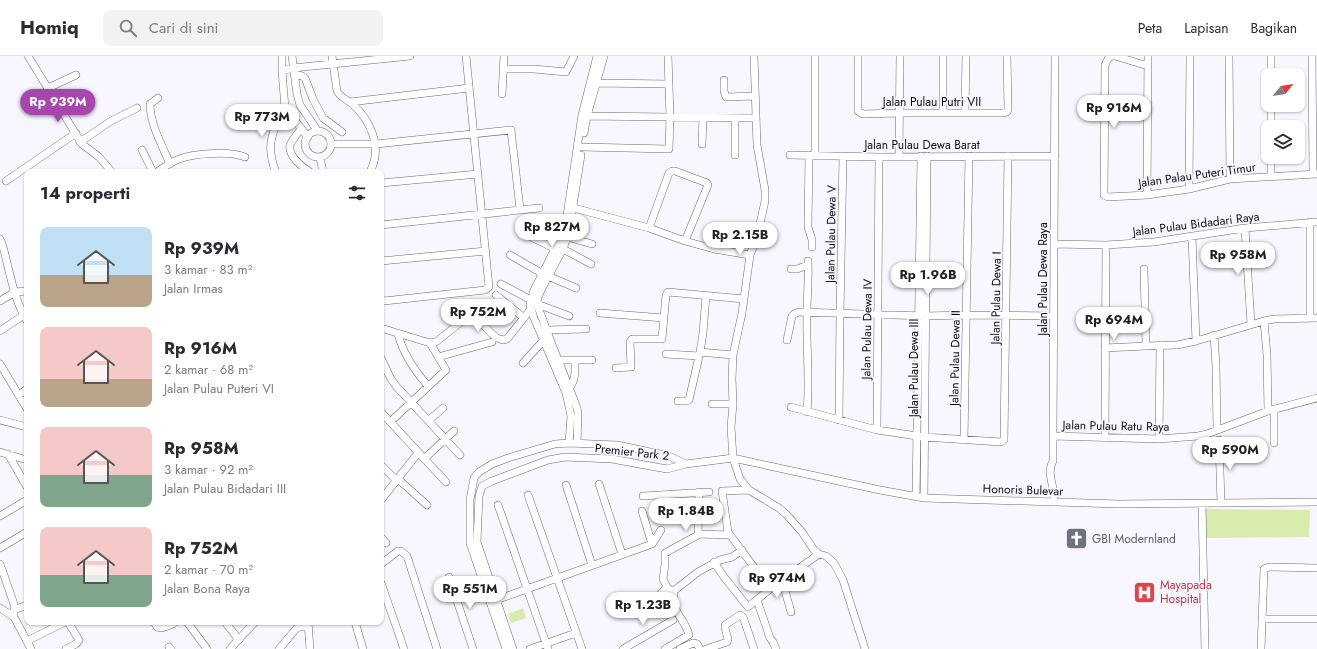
<!DOCTYPE html>
<html lang="id">
<head>
<meta charset="utf-8">
<style>
  :root { --surface:#fff; --page:#f2f2f3; --text:#2b2b33; --muted:#7c7c81; --line:#e1e1e2; --accent:#a747ae }
  body { margin:0; font-family:Jost,sans-serif; background:var(--page); color:var(--text); height:100vh; display:flex; flex-direction:column; font-size:15px; white-space:nowrap }
  * { box-sizing:border-box; margin:0 }
  p { font-size:13px; color:var(--muted) }
  .icon { flex:none; width:22px; height:22px; fill:none; stroke:currentColor; stroke-width:2; stroke-linecap:round; stroke-linejoin:round }
  .map { position:relative; flex:1; overflow:hidden }
  .drawer { position:absolute; left:24px; top:113px; width:360px; height:456px; display:flex; flex-direction:column; background:var(--surface); border-radius:8px; box-shadow:0 1px 3px #0004 }
  .drawer>* { flex:none }
  .needle { width:26px; rotate:60deg }
  .fabs { position:absolute; left:1261px; top:12px; display:grid; gap:8px }
  .fabs a { display:grid; place-items:center; width:44px; height:44px; border-radius:8px; background:var(--surface); box-shadow:0 1px 3px #0004; font-size:20px }
  .price { position:absolute; translate:-50% -34px; padding:0 9px; border-radius:14px; background:#fff; color:#222; font-size:13px; line-height:26px; filter:drop-shadow(0 1px 2px #0008) }
  .price::after { content:''; position:absolute; left:50%; top:24px; width:12px; height:9px; margin-left:-6px; background:inherit; clip-path:polygon(0 0,100% 0,50% 100%) }
  .price.active { background:var(--accent); color:#fff }
  ul { padding:0; list-style:none }
  li { display:flex; align-items:center; gap:12px; height:100px; padding:0 16px }
  li span { display:grid; place-items:center; flex:none; width:112px; height:80px; border-radius:8px; color:#555 }
  li>.icon { margin-inline-start:auto }
  span .icon { width:48px; height:48px; fill:#fffc; stroke-width:1 }
  li b { font-size:17px }
  h2 { display:flex; justify-content:space-between; align-items:center; height:48px; padding:0 16px; font-size:17px }
  header { display:flex; align-items:center; gap:24px; box-sizing:border-box; height:56px; padding:0 20px; background:var(--surface); border-bottom:1px solid var(--line) }
  header strong { font-size:19px }
  nav { display:flex; gap:22px; margin-inline-start:auto; font-size:14px }
  .search { width:280px; height:36px; background:var(--page); display:flex; align-items:center; gap:10px; box-sizing:border-box; padding:0 14px; border-radius:8px; color:var(--muted); font-size:15px }
  .map>svg:first-child { display:block }
  .green { fill:#d9ebac }
  .lines { fill:none; stroke-linecap:round; stroke-linejoin:round }
  .minor-casing { stroke:#6c6a73; stroke-width:8 }
  .minor { stroke:#fff; stroke-width:7 }
  .labels { text-anchor:middle; dominant-baseline:central; stroke-width:3.5; stroke-linejoin:round; paint-order:stroke }
  .street-label { font-size:12px; fill:#0d0c0f; stroke:#f8f6fe }
  .worship-label { font-size:12px; fill:#5b616d; stroke:#f8f6fe; text-anchor:start }
  .health-label { font-size:12px; fill:#be3a42; stroke:#f8f6fe; text-anchor:start }
</style>
</head>
<body>
<header>
<strong>Homiq</strong>
<div class="search"><svg class="icon" aria-label="search" viewBox="0 0 24 24"><circle cx="10" cy="10" r="6"/><path d="M15 15l6 6"/></svg>Cari di sini</div>
<nav><a>Peta</a><a>Lapisan</a><a>Bagikan</a></nav>
</header>
<div class="map">
<svg width="1317" height="593" viewBox="0 0 1317 593">
  <rect width="100%" height="100%" fill="#f8f6fe"/>
  <path class="green" d="M1205 453 1310 454 1309 481 1207 482Z
    M523 552 526 562 511 567 508 558Z"/>
  <g class="lines">
    <defs>
      <path id="minor" d="M28 0 82 88 99 101 112 116
        M282 0V15L285 52 308 81
        M292 0 297 38 300 49 317 74
        M332 0 337 35C340 41 346 43 351 47 371 64 383 91 370 116
        M754 0 757 89 765 134V145L757 181 750 199 742 257 733 299 732 323 733 348 731 371 733 402 740 423 749 434 779 452 786 458 802 476 814 494 819 498 826 500 834 507 843 524 865 593
        M815 0V99
        M858 0V55L863 58 899 57H1003L1007 56 1008 53 1007 0
        M1113 0 1109 1 1105 9 1104 139 1108 141 1147 139 1189 133 1230 123 1317 118
        M1115 0 1148 10
        M1229 0 1230 123
        M1312 0 1313 118
        M504 13H534L566 16 574 0
        M282 15 293 12 410 0
        M294 18 302 20 305 22 313 43 323 62 342 76
        M1271 19V0
        M724 24V35L726 41 755 40
        M597 27 669 28
        M48 32 76 19
        M502 38 504 0
        M158 42 150 48C150 68 162 89 170 108
        M350 46 469 32
        M965 56 966 0
        M943 57V0
        M585 60 755 62
        M1271 71V49
        M301 73C298 77 292 84 290 89 288 100 302 111 310 116
        M305 88a13 13 0 1 1 26 0a13 13 0 1 1-26 0Z
        M584 77 587 60 604 0
        M80 86 111 65 137 52
        M332 88H376L511 74 520 153
        M702 88 703 62
        M582 91 669 93 670 60 668 0
        M142 94 153 116
        M735 99V62
        M790 99 879 101 1055 100
        M809 99 808 171 812 184V191
        M899 101 900 0
        M320 102 323 116
        M157 116C164 111 171 106 179 103 196 97 229 95 245 101
        M276 116C265 90 272 75 285 52
        M1271 120V101
        M6 125 76 77
        M381 127 478 118
        M1189 133 1190 0
        M1147 139 1148 0
        M570 151 649 172 685 185 714 193 750 199
        M1310 166V262
        M381 169 539 152
        M649 172 669 117 672 115H675L707 127 708 129 685 185
        M1245 172 1251 268
        M520 174 525 178 556 193
        M567 181 592 188
        M1192 181 1196 285
        M0 183C4 191 5 199 7 207 12 227 16 247 27 265
        M1054 188 1106 189 1154 186 1245 172 1317 166
        M563 193 591 208
        M510 199 543 218
        M381 205 486 195
        M791 213H797L808 209
        M548 220 576 232
        M501 228 531 244
        M496 239 524 262
        M381 243 384 245 485 234 489 231 466 0
        M0 245 15 236 27 235
        M537 248 569 260
        M600 257 664 262
        M1264 265 1267 299 1268 355
        M381 272 430 287 436 286 471 258 474 259 491 277 497 282 503 284 507 283 531 253
        M546 274 586 273
        M0 275 24 259
        M398 278C403 298 415 315 428 330
        M1214 279 1216 310 1217 374
        M787 284 792 260 794 258 799 256 925 260 966 259 1054 260
        M1146 290 1177 289 1196 285 1264 265 1274 263 1317 262
        M1105 292 1146 290 1144 213
        M700 296 733 299
        M666 298 699 300
        M438 301 492 286
        M381 302 391 323 396 330 460 399
        M559 304H575
        M523 307 543 285
        M0 308 27 353
        M616 312 631 311 630 286 632 283H662L666 239 668 236 744 243
        M570 331C576 323 575 314 575 304H592
        M19 339 27 333
        M678 345H687L689 344 700 296 703 277 706 240
        M712 348H733
        M791 351 877 374 924 381 1001 386 1004 384 1008 100
        M381 356 446 426
        M807 356C810 323 806 290 807 257 807 239 809 222 808 205
        M0 364 27 371
        M839 364 840 258 843 100
        M428 365 443 352
        M390 366 446 314 430 287
        M877 374 879 101
        M1053 380 1159 383 1198 380 1207 378 1268 355 1317 342
        M1105 381 1106 189
        M1159 383 1160 291
        M964 384 969 100
        M1219 384 1221 447
        M569 387 571 360 566 337 534 262 530 249 534 234 562 179 566 166 582 59 597 0
        M577 387 578 356 576 349 551 286 537 248 538 241 543 230 563 193 569 175 581 99
        M1274 387V353
        M0 396 27 404
        M8 398 27 431
        M424 403 454 375
        M686 408 733 402 880 434 924 442 1119 448 1317 446
        M381 409 397 425
        M398 423 427 449
        M599 428 622 498
        M566 429 592 509
        M749 434 722 435 728 476 770 533
        M528 439 582 593
        M643 440 709 436
        M916 441 921 100
        M924 442 927 100
        M381 444 418 397
        M1054 446C1054 441 1054 436 1053 432 1051 424 1048 413 1053 405V380L1055 0
        M1202 447 1205 593
        M498 449 548 593
        M642 455 652 488
        M0 460 27 444
        M699 478 730 479
        M381 481 386 487
        M0 492 27 476
        M714 506 724 521 748 551 770 533 819 498
        M0 508 14 548V561
        M381 508 398 495H401L407 500 437 593
        M449 521 473 593
        M782 524 791 556
        M381 527 404 593
        M670 534H675L698 516 720 504 732 501 742 494
        M657 542 667 531
        M496 544 652 488 661 474
        M757 544 770 582 773 586 776 593
        M0 552 14 561 31 593
        M14 554 27 549
        M1262 563H1317
        M154 566 157 571 162 572 173 568V566
        M187 566 207 593
        M225 566 239 584
        M308 566 310 593
        M355 566 363 593
        M27 585 65 566
        M169 591 171 593
        M66 593 76 588 79 584 68 566
        M230 593 255 566
        M279 593 296 573 299 571H307
        M506 593 470 487V444L474 422 479 416 492 408 508 402 555 388 569 387 617 389 669 400 686 408 667 413 612 403 565 401 548 404 492 425 482 430 479 440 477 486 513 593
        M530 593 576 577
        M623 593 673 564
        M665 593 689 579C686 565 671 555 674 539L667 531 663 523 665 508V497L698 479 699 436
        M680 593 693 587 697 588 700 593
        M706 593 727 586 728 583 725 572V569L740 559 743 561 754 593
        M1261 593 1264 513 1269 511 1317 512"/>
    </defs>
    <use href="#minor" class="minor-casing"/>
    <use href="#minor" class="minor"/>
  </g>
  <defs>
    <symbol id="church-square" viewBox="-11 -11 22 22"><rect x="-9" y="-9" width="18" height="18" rx="4" fill="#6b7280" stroke="#f8f6fe"/><path d="M-1.2-6h2.4v3.5h3.3v2.4h-3.3V6h-2.4V-.1h-3.3v-2.4h3.3Z" fill="#fff"/></symbol>
    <symbol id="hospital-square" viewBox="-11 -11 22 22"><rect x="-9" y="-9" width="18" height="18" rx="4" fill="#e0444e" stroke="#f8f6fe"/><path d="M-5-5h3v3.5h4V-5h3V5h-3V1.5h-4V5h-3Z" fill="#fff"/></symbol>
  </defs>
  <g fill-rule="evenodd">
    <use href="#church-square" x="1064" y="470" width="25" height="25"/>
    <use href="#hospital-square" x="1132" y="524" width="25" height="25"/>
  </g>
  <g class="labels">
    <g class="street-label">
      <text x="932" y="46">Jalan Pulau Putri VII</text>
      <text x="922" y="89">Jalan Pulau Dewa Barat</text>
      <text transform="translate(1197 119) rotate(-8)">Jalan Palau Puteri Timur</text>
      <text transform="translate(1196 168) rotate(-7)">Jalan Pulau Bidadari Raya</text>
      <text transform="translate(831 178) rotate(-89)">Jalan Pulau Dewa V</text>
      <text transform="translate(1043 223) rotate(-90)">Jalan Pulau Dewa Raya</text>
      <text transform="translate(996 242) rotate(-89)">Jalan Pulau Dewa I</text>
      <text transform="translate(867 273) rotate(-89)">Jalan Pulau Dewa IV</text>
      <text transform="translate(955 302) rotate(-89)">Jalan Pulau Dewa II</text>
      <text transform="translate(914 312) rotate(-90)">Jalan Pulau Dewa III</text>
      <text transform="translate(1116 370) rotate(1)">Jalan Pulau Ratu Raya</text>
      <text transform="translate(632 396) rotate(6)">Premier Park 2</text>
      <text transform="translate(1023 434) rotate(2)">Honoris Bulevar</text>
    </g>
    <g class="worship-label">
      <text x="1092" y="483">GBI Modernland</text>
    </g>
    <g class="health-label">
      <text x="1160" y="529">Mayapada<tspan x="1160" dy="14">Hospital</tspan></text>
    </g>
  </g>
</svg>
<div class="fabs">
<a><svg class="needle" viewBox="-14 -14 28 28"><path d="M0-13l5 13h-10z" fill="#e53935"/><path d="M0 13l5-13h-10z" fill="#7c7c81"/></svg></a>
<a><svg class="icon" aria-label="layers" viewBox="0 0 24 24"><path d="M12 4l9 5-9 5-9-5zM3 14l9 5 9-5"/></svg></a>
</div>
<b class="price active" style="left:58px;top:67px">Rp 939M</b>
<b class="price" style="left:1114px;top:73px">Rp 916M</b>
<b class="price" style="left:262px;top:82px">Rp 773M</b>
<b class="price" style="left:552px;top:192px">Rp 827M</b>
<b class="price" style="left:740px;top:200px">Rp 2.15B</b>
<b class="price" style="left:1238px;top:220px">Rp 958M</b>
<b class="price" style="left:928px;top:240px">Rp 1.96B</b>
<b class="price" style="left:478px;top:277px">Rp 752M</b>
<b class="price" style="left:1114px;top:285px">Rp 694M</b>
<b class="price" style="left:1230px;top:415px">Rp 590M</b>
<b class="price" style="left:686px;top:476px">Rp 1.84B</b>
<b class="price" style="left:777px;top:543px">Rp 974M</b>
<b class="price" style="left:470px;top:554px">Rp 551M</b>
<b class="price" style="left:643px;top:570px">Rp 1.23B</b>
<section class="drawer">
<h2>14 properti<svg class="icon" aria-label="filters" viewBox="0 0 24 24"><path d="M4 7h16M4 17h16"/><circle cx="9" cy="7" r="2"/><circle cx="15" cy="17" r="2"/></svg></h2>
<ul>
<li><span style="background:linear-gradient(#bfe0f5 60%,#b9a48a 0)"><svg class="icon" aria-label="home" viewBox="0 0 24 24"><path d="M3 11l9-7 9 7M6 9v11h12V9"/></svg></span><div><b>Rp 939M</b><p>3 kamar · 83 m²</p><p>Jalan Irmas</p></div></li>
<li><span style="background:linear-gradient(#f6c9c9 65%,#b9a48a 0)"><svg class="icon" aria-label="home" viewBox="0 0 24 24"><path d="M3 11l9-7 9 7M6 9v11h12V9"/></svg></span><div><b>Rp 916M</b><p>2 kamar · 68 m²</p><p>Jalan Pulau Puteri VI</p></div></li>
<li><span style="background:linear-gradient(#f6c9c9 60%,#7fa58c 0)"><svg class="icon" aria-label="home" viewBox="0 0 24 24"><path d="M3 11l9-7 9 7M6 9v11h12V9"/></svg></span><div><b>Rp 958M</b><p>3 kamar · 92 m²</p><p>Jalan Pulau Bidadari III</p></div></li>
<li><span style="background:linear-gradient(#f6c9c9 60%,#7fa58c 0)"><svg class="icon" aria-label="home" viewBox="0 0 24 24"><path d="M3 11l9-7 9 7M6 9v11h12V9"/></svg></span><div><b>Rp 752M</b><p>2 kamar · 70 m²</p><p>Jalan Bona Raya</p></div></li>
</ul>
</section>
</div>
</body>
</html>
